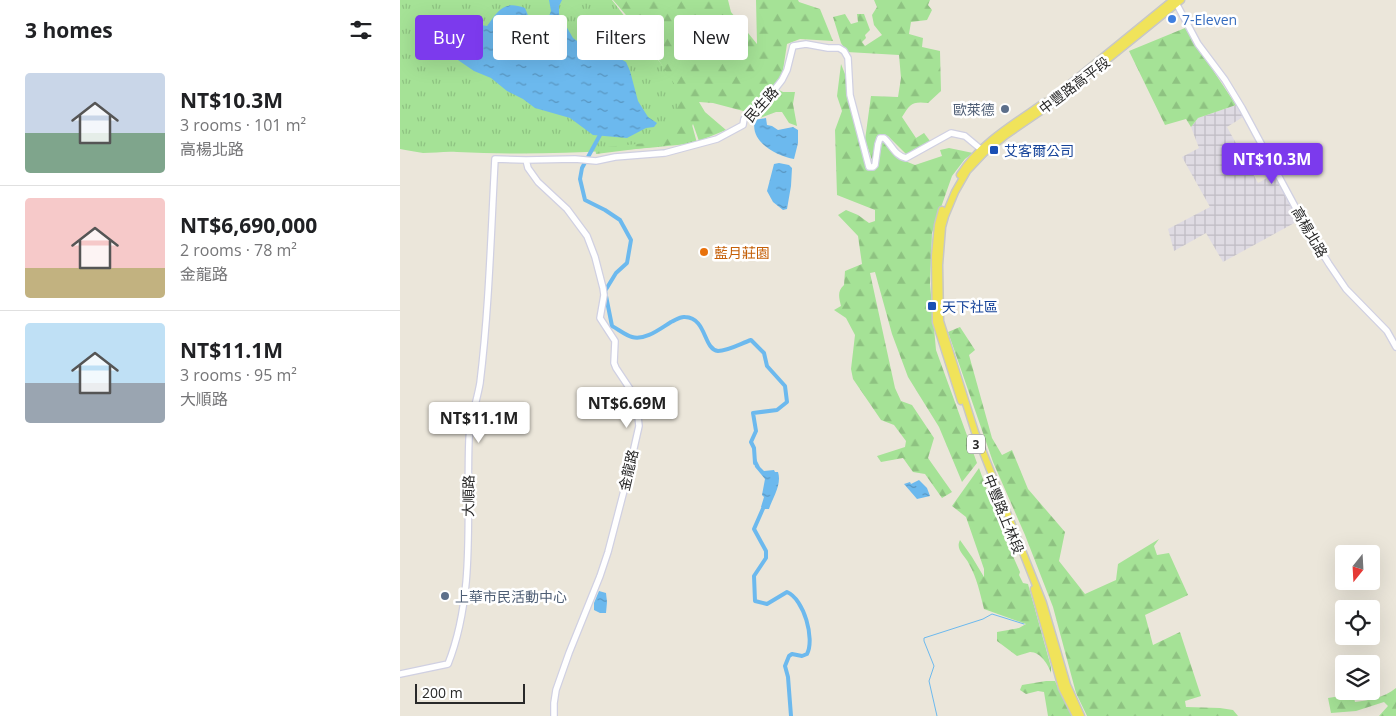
<!DOCTYPE html>
<html lang="en">
<head>
<meta charset="utf-8">
<style>
  :root { --surface:#fff; --page:#f2f2f2; --text:#202124; --muted:#757577; --line:#e0e0e0; --accent:#7c3aed }
  body { margin:0; font-family:"Open Sans","Noto Sans TC",sans-serif; background:var(--page); color:var(--text); height:100vh; display:flex; flex-direction:column; font-size:19px; white-space:nowrap }
  * { box-sizing:border-box; margin:0 }
  p { font-size:16px; color:var(--muted) }
  .icon { flex:none; width:28px; height:28px; fill:none; stroke:currentColor; stroke-width:2; stroke-linecap:round; stroke-linejoin:round }
  .map { position:relative; flex:1; overflow:hidden }
  .panel { display:flex; flex-direction:column; background:var(--surface); width:400px }
  .panel>* { flex:none }
  .guide { position:absolute; left:15px; top:15px; width:475px; height:45px; display:flex; gap:10px }
  .needle { width:32px; rotate:198deg }
  .tools { position:absolute; left:935px; top:545px; display:grid; gap:10px }
  .tools a { display:grid; place-items:center; width:45px; height:45px; border-radius:5px; background:var(--surface); box-shadow:0 5px 20px #0002; font-size:25px }
  .scale { position:absolute; left:15px; bottom:12px; width:110px; box-sizing:border-box; padding-left:5px; border:2px solid #292929; border-top:0; font-size:14px; line-height:18px; white-space:nowrap; color:#292929; -webkit-text-stroke:4px #fff; paint-order:stroke }
  .price { position:absolute; translate:-50% -42px; padding:0 11px; border-radius:5px; background:#fff; color:#222; font-size:16px; line-height:32px; filter:drop-shadow(0 1px 2px #0008) }
  .price::after { content:''; position:absolute; left:50%; top:30px; width:15px; height:11px; margin-left:-8px; background:inherit; clip-path:polygon(0 0,100% 0,50% 100%) }
  .price.current { background:var(--accent); color:#fff }
  ul { padding:0; list-style:none }
  li { display:flex; align-items:center; gap:15px; height:125px; padding:0 25px }
  li+li { border-top:1px solid var(--line) }
  li span { display:grid; place-items:center; flex:none; width:140px; height:100px; border-radius:5px; color:#555 }
  li>.icon { margin-inline-start:auto }
  span .icon { width:60px; height:60px; fill:#fffc; stroke-width:1 }
  li b { font-size:21px }
  h2 { display:flex; justify-content:space-between; align-items:center; height:60px; padding:0 25px; font-size:21px }
  .pill { padding:0 18px; border-radius:5px; background:var(--surface); box-shadow:0 5px 20px #0002; font-size:18px; line-height:45px }
  .pill.current { background:var(--accent); color:#fff }
  main { display:flex; flex:1; min-height:0 }
  .map>svg:first-child { display:block }
  .industrial { fill:url(#industrial-grid) }
  .grass { fill:url(#grass-tufts) }
  .forest { fill:url(#forest-firs) }
  .water { fill:url(#water-ripples) }
  .lines { fill:none; stroke-linecap:round; stroke-linejoin:round }
  .stream { stroke:#6cb9ee; stroke-width:1 }
  .canal { stroke:#6cb9ee; stroke-width:4 }
  .secondary-casing { stroke:#d0d0e2; stroke-width:8 }
  .primary-casing { stroke:#c7c7c7; stroke-width:9 }
  .secondary { stroke:#fff; stroke-width:5.5 }
  .primary { stroke:#f0e35a; stroke-width:6 }
  .shop-dot { fill:#3f7fe0; stroke:#fff; stroke-width:2 }
  .service-dot { fill:#5c6f8a; stroke:#fff; stroke-width:2 }
  .transit-dot { fill:#1a4fb4; stroke:#fff; stroke-width:2 }
  .food-dot { fill:#e8710a; stroke:#fff; stroke-width:2 }
  .labels { text-anchor:middle; dominant-baseline:central; stroke-width:5; stroke-linejoin:round; paint-order:stroke }
  .shield { fill:#fff; stroke:#696969; stroke-width:1 }
  .shield-label { font-size:12px; font-weight:bold; fill:#292929 }
  .shop-label { font-size:14px; fill:#366cbe; stroke:#fff; text-anchor:start }
  .street-label { font-size:14px; fill:#292929; stroke:#fff }
  .service-label { font-size:14px; fill:#4e5e75; stroke:#fff; text-anchor:end }
  .transit-label { font-size:14px; fill:#164399; stroke:#fff; text-anchor:start }
  .food-label { font-size:14px; fill:#c56008; stroke:#fff; text-anchor:start }
</style>
</head>
<body>
<main>
<section class="panel">
<h2>3 homes<svg class="icon" aria-label="filters" viewBox="0 0 24 24"><path d="M4 7h16M4 17h16"/><circle cx="9" cy="7" r="2"/><circle cx="15" cy="17" r="2"/></svg></h2>
<ul>
<li><span style="background:linear-gradient(#c9d6e8 60%,#7fa58c 0)"><svg class="icon" aria-label="home" viewBox="0 0 24 24"><path d="M3 11l9-7 9 7M6 9v11h12V9"/></svg></span><div><b>NT$10.3M</b><p>3 rooms · 101 m²</p><p>高楊北路</p></div></li>
<li><span style="background:linear-gradient(#f6c9c9 70%,#c2b280 0)"><svg class="icon" aria-label="home" viewBox="0 0 24 24"><path d="M3 11l9-7 9 7M6 9v11h12V9"/></svg></span><div><b>NT$6,690,000</b><p>2 rooms · 78 m²</p><p>金龍路</p></div></li>
<li><span style="background:linear-gradient(#bfe0f5 60%,#9aa5b1 0)"><svg class="icon" aria-label="home" viewBox="0 0 24 24"><path d="M3 11l9-7 9 7M6 9v11h12V9"/></svg></span><div><b>NT$11.1M</b><p>3 rooms · 95 m²</p><p>大順路</p></div></li>
</ul>
</section>
<div class="map">
<svg width="996" height="716" viewBox="0 0 996 716">
  <defs>
    <pattern id="industrial-grid" width="8" height="8" patternUnits="userSpaceOnUse" patternTransform="scale(1.25)"><rect width="8" height="8" fill="#dfdbe3"/><path d="M0 4h8M4 0v8" fill="none" stroke="#bfbcc3"/></pattern>
    <pattern id="grass-tufts" width="24" height="20" patternUnits="userSpaceOnUse" patternTransform="scale(1.25)"><rect width="24" height="20" fill="#a5e296"/><path d="M3 7l-1-3M5 7V3M7 7l1-3M15 17l-1-3M17 17v-4M19 17l1-3" fill="none" stroke="#8ec281"/></pattern>
    <pattern id="forest-firs" width="22" height="20" patternUnits="userSpaceOnUse" patternTransform="scale(1.25)"><rect width="22" height="20" fill="#a5e296"/><path d="M5 1l3.5 6h-7zM16 11l3.5 6h-7z" fill="#8ec281"/></pattern>
    <pattern id="water-ripples" width="26" height="14" patternUnits="userSpaceOnUse" patternTransform="scale(1.25)"><rect width="26" height="14" fill="#6cb9ee"/><path d="M2 4q2-2 4 0t4 0M15 11q2-2 4 0t4 0" fill="none" stroke="#5996c1"/></pattern>
  </defs>
  <rect width="100%" height="100%" fill="#ebe6da"/>
  <path class="industrial" d="M836 105 843 117 827 127 858 183 874 174 898 221 823 262 806 233 774 251 768 229 810 207 782 157 799 148 791 127 798 118Z"/>
  <path class="grass" d="M0 0H212L283 92 297 143C217 152 138 156 57 152 46 151 34 153 23 153 15 152 7 150 0 149Z"/>
  <path class="forest" d="M213 0H328L331 12 357 44 356 0H398L399 2 420 9 433 41 400 39 387 44 383 70 379 80 347 112 313 103 299 102 305 112 326 130 299 141 293 124 284 143 196 154 195 148 257 142 277 121V88L238 29Z
    M474 0H530L528 5 532 10 527 20 511 22 509 34 523 38 522 47 540 51 541 91 528 103C512 101 510 104 502 117L516 138 524 133 530 141 507 155 488 136 482 134 479 139 473 163 465 140 471 96 498 97 501 78 499 55 447 52 441 43 433 17 445 14 451 24 458 22 457 14H464L470 30 465 35 466 38 462 42 465 46 482 35 474 25 472 15 477 7Z
    M785 28 836 105 798 118 791 127 786 119 765 125 729 51Z
    M441 64 445 74 456 127 470 168 478 166 482 142 487 141 505 161 515 165 542 156 540 150 549 148 573 153 565 159 552 176 532 233 530 284 536 350 577 463 562 482 539 427 508 377 492 334 475 272 470 273 495 388 501 401 512 405 534 438 528 458 552 492 542 498 525 474 513 472 503 458 481 462 477 456 505 447 506 441 494 425 481 420 453 379 451 369 455 335 446 318 434 310 441 306C439 298 437 291 444 285L445 271 462 264 458 236 438 215 446 210 458 215 469 223 475 221V210L437 195 435 130 442 111 437 96Z
    M379 90 383 92H395L393 104 397 126 389 123 382 112H376L349 122Z
    M560 327 575 350 569 355 592 438 602 455 612 450 628 489 665 532 659 561 685 594 716 580 718 564 759 539 754 546 757 555 769 553 788 595 745 615 753 645 780 632 801 696 785 701 786 707 820 708 833 710 838 716H687L676 693 653 607 625 535 593 462 548 332Z
    M579 468 603 534 620 572 619 575 623 583 628 584 651 667V673C648 665 641 652 630 652 626 653 621 655 617 656L597 641V632L619 628 626 624 584 609C580 593 577 578 569 564 565 555 555 550 560 540L572 557 584 577V569L566 517 552 506Z
    M646 681H655L672 716H648L644 692 638 691 626 694 620 690 622 685Z
    M996 688V716H979L988 706 984 702 956 711 931 713 928 698 953 694 955 702C970 700 983 698 996 688Z"/>
  <path class="water" d="M149 0H162L159 6V14L173 38 192 52 217 57 226 62 230 71 238 101 248 117 257 123 254 127 246 128 227 138 193 135 170 118 135 108 123 99 107 91 91 78 74 71 55 58 51 52 45 31 47 22 56 16 69 23 87 26C98 11 103 0 125 8L132 25 137 26 146 24 151 11Z
    M366 118 367 125 372 126 378 130 393 127 398 130V143L394 159C377 156 349 142 355 120Z
    M379 163 389 165 392 168 391 186 387 209 383 210 373 202 367 191 374 164Z
    M353 459H356L360 467 364 471 374 470 375 472H378C382 484 373 497 369 509H365L361 507 364 497 362 495 365 479 355 467Z
    M519 480 527 488 530 496 517 499 504 484 510 482 511 484Z
    M199 591 206 593 207 602 206 613H200L194 610V603Z"/>
  <g class="lines">
    <path class="stream" d="M537 716 529 681 534 666 524 641V638L583 619 592 614 624 624"/>
    <path class="canal" d="M198 130 200 135 182 168 180 179 185 200 205 210 220 220 231 240 227 263 216 273 205 291 212 326C218 329 225 335 232 337 245 341 261 328 271 322 276 320 280 316 285 317 307 318 303 349 318 351 328 351 342 343 351 340L364 353 367 366 385 386 387 402 377 410 353 413 356 431 351 442 354 448 355 463
      M365 504 354 529 366 551V558L354 576 355 601 367 604 387 592C404 599 415 639 407 654L402 656 392 654 389 656 385 666 388 677 391 716"/>
    <defs>
      <path id="secondary" d="M775 1 798 44 825 80 842 108 906 227 929 264 946 289 987 331 996 347
        M126 160 128 168 138 182 167 209 187 236 195 257 203 288 204 295 200 318 215 341 214 363 216 368 236 398 239 426 227 479 208 552 200 576 169 653 156 690 154 703V716
        M0 674 48 664C76 593 66 513 69 439 70 419 77 401 80 383 89 309 91 233 95 159L126 160 175 159 196 161 215 157 265 153 317 139 343 125 344 119 368 98 382 80 387 70 393 46 406 44 428 48H439L444 51 448 58 450 95 469 167H473L475 165 478 144 480 138H484C492 145 495 156 506 158L551 133 565 136 583 151"/>
      <path id="primary" d="M654 97 773 0
        M560 175C580 143 615 123 645 102
        M542 210 538 225 535 256 536 322 561 401
        M634 589 662 688 676 716
        M681 716 667 685 643 603 575 432 540 321 539 265 542 227 545 216 555 192 567 171 585 152 606 135 660 98 781 0"/>
    </defs>
    <use href="#secondary" class="secondary-casing"/>
    <use href="#primary" class="primary-casing"/>
    <use href="#secondary" class="secondary"/>
    <use href="#primary" class="primary"/>
  </g>
  <circle class="shop-dot" cx="772" cy="19" r="5"/>
  <g class="service-dot">
    <circle cx="605" cy="109" r="5"/>
    <circle cx="45" cy="596" r="5"/>
  </g>
  <g class="transit-dot">
    <rect x="589" y="145" width="10" height="10" rx="2.5"/>
    <rect x="527" y="301" width="10" height="10" rx="2.5"/>
  </g>
  <circle class="food-dot" cx="304" cy="252" r="5"/>
  <g class="labels">
    <rect class="shield" x="567" y="434.5" width="18" height="19" rx="4"/>
    <g class="shield-label">
      <text x="576" y="444">3</text>
    </g>
    <g class="shop-label">
      <text x="782" y="19">7-Eleven</text>
    </g>
    <g class="street-label">
      <text transform="translate(674 85) rotate(-37)">中豐路高平段</text>
      <text transform="translate(361 104) rotate(-48)">民生路</text>
      <text transform="translate(910 232) rotate(60)">高楊北路</text>
      <text transform="translate(228 470) rotate(-77)">金龍路</text>
      <text transform="translate(68 496) rotate(-89)">大順路</text>
      <text transform="translate(604 514) rotate(68)">中豐路上林段</text>
    </g>
    <g class="service-label">
      <text x="595" y="109">歐萊德</text>
      <text x="55" y="596" text-anchor="start">上華市民活動中心</text>
    </g>
    <g class="transit-label">
      <text x="604" y="150">艾客爾公司</text>
      <text x="542" y="306">天下社區</text>
    </g>
    <g class="food-label">
      <text x="314" y="252">藍月莊園</text>
    </g>
  </g>
</svg>
<div class="tools">
<a><svg class="needle" viewBox="-14 -14 28 28"><path d="M0-13l5 13h-10z" fill="#e53935"/><path d="M0 13l5-13h-10z" fill="#757577"/></svg></a>
<a><svg class="icon" aria-label="locate" viewBox="0 0 24 24"><circle cx="12" cy="12" r="6"/><path d="M12 2v4M12 18v4M2 12h4M18 12h4"/></svg></a>
<a><svg class="icon" aria-label="layers" viewBox="0 0 24 24"><path d="M12 4l9 5-9 5-9-5zM3 14l9 5 9-5"/></svg></a>
</div>
<div class="scale">200 m</div>
<b class="price current" style="left:872px;top:185px">NT$10.3M</b>
<b class="price" style="left:227px;top:429px">NT$6.69M</b>
<b class="price" style="left:79px;top:444px">NT$11.1M</b>
<div class="guide">
<a class="pill current">Buy</a>
<a class="pill">Rent</a>
<a class="pill">Filters</a>
<a class="pill">New</a>
</div>
</div>
</main>
</body>
</html>
